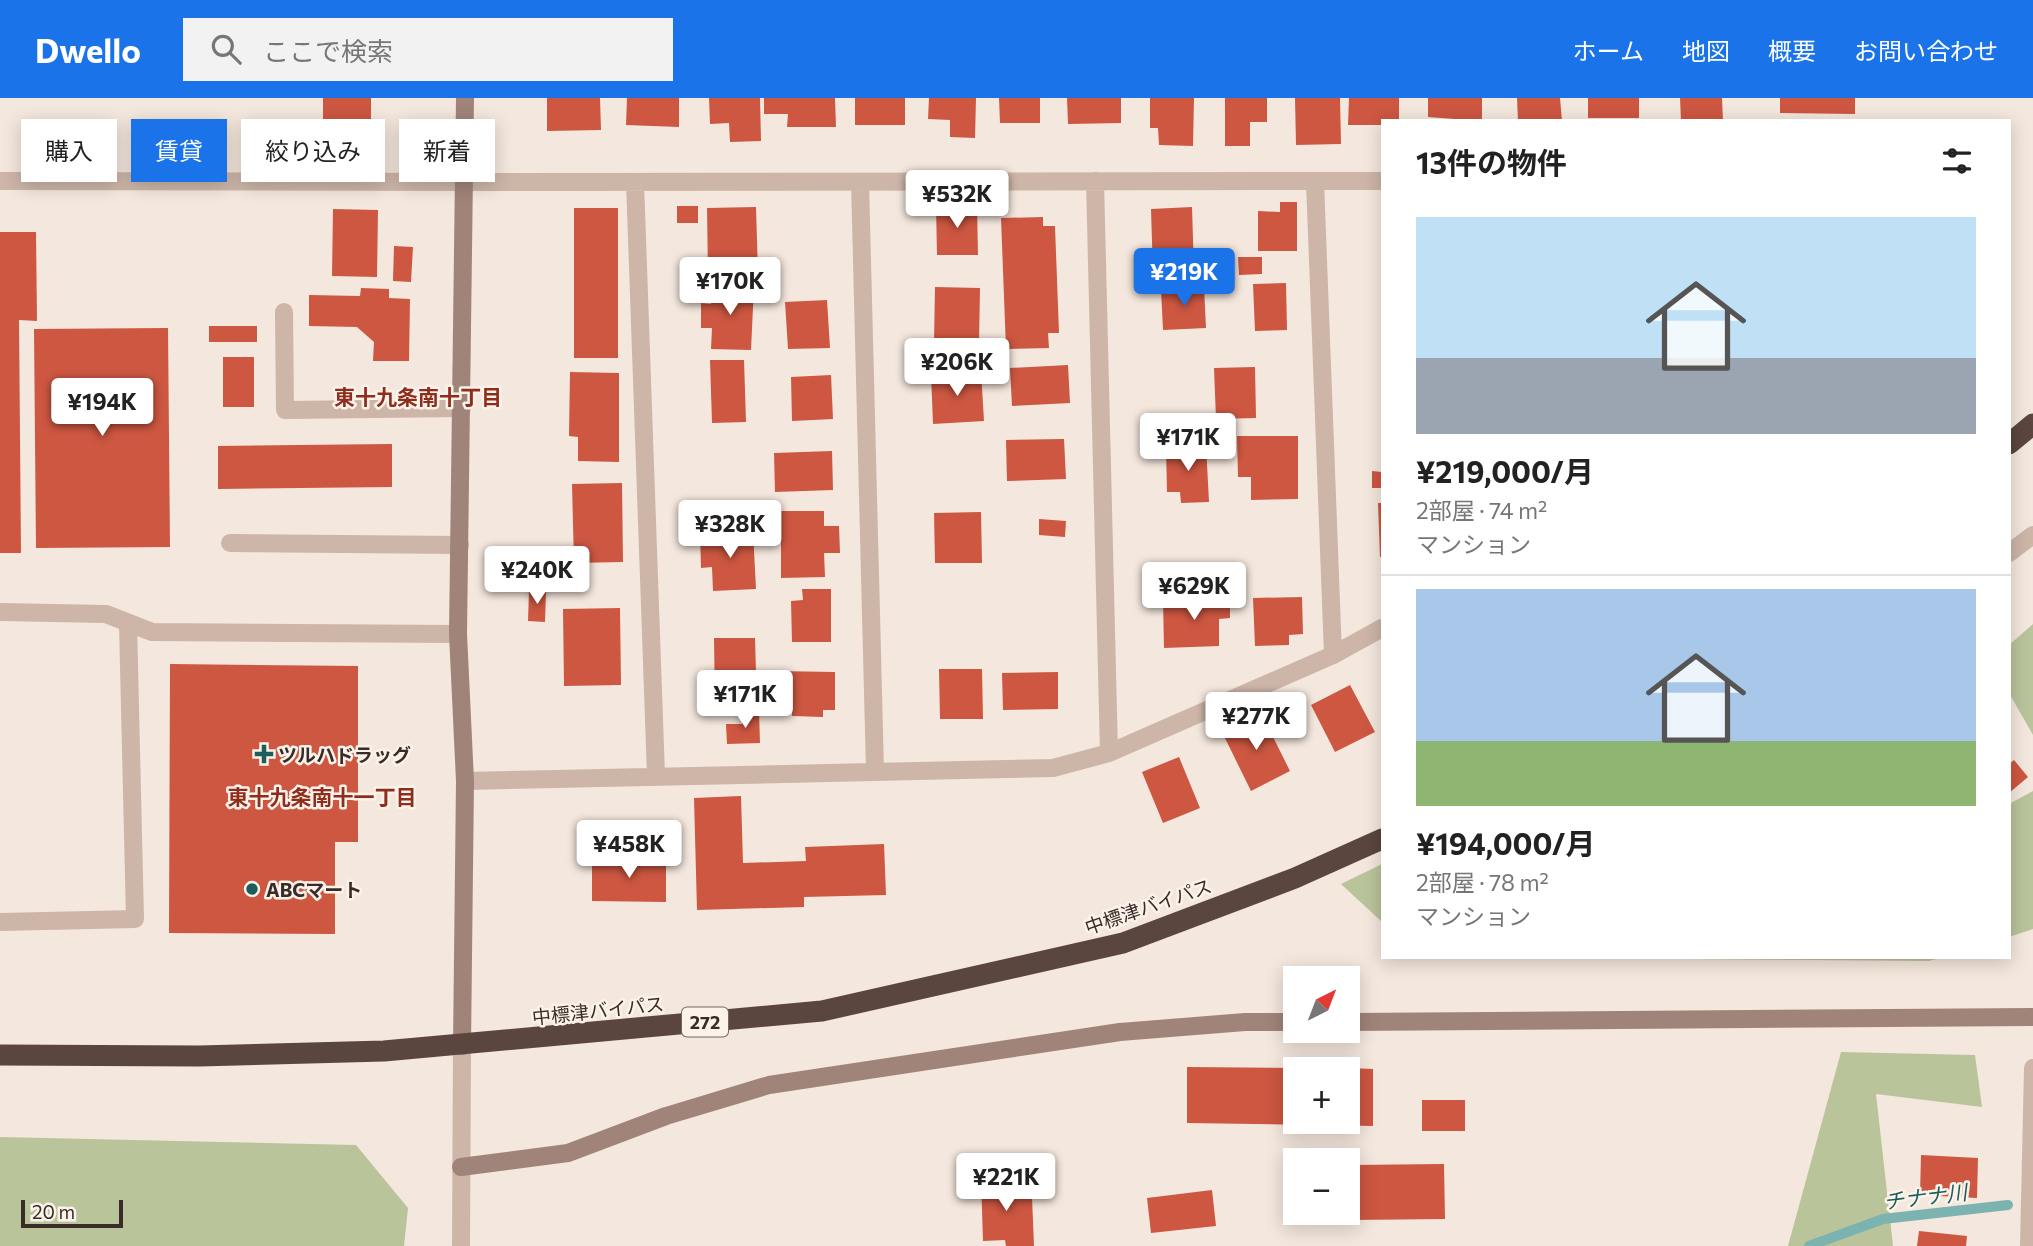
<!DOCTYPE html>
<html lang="ja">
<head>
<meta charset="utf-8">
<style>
  :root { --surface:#fff; --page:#f2f2f2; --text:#222; --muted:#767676; --line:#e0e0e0; --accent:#1a73e8 }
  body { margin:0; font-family:Commissioner,"Noto Sans JP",sans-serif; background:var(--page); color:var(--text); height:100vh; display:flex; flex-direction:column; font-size:26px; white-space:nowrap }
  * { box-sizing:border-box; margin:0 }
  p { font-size:23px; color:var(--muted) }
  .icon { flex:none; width:38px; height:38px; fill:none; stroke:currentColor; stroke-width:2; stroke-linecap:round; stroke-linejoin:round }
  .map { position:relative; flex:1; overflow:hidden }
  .panel { position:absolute; left:1381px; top:21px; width:630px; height:840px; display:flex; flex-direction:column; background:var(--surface); border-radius:0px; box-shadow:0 4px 18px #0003 }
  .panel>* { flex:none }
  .guide { position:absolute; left:21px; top:21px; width:665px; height:63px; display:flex; gap:14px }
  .needle { width:46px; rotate:42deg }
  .buttons { position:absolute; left:1283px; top:868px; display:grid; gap:14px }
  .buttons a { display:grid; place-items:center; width:77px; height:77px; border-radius:0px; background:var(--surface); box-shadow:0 4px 18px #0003; font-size:35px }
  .scale { position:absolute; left:21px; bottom:18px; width:102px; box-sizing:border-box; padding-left:7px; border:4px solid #392c28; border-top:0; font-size:19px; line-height:24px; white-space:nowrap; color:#392c28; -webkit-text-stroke:5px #fbf2ea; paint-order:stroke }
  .price { position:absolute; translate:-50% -60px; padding:0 16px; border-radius:7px; background:#fff; color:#222; font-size:23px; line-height:46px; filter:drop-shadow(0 2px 4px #0008) }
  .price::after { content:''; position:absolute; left:50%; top:42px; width:21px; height:16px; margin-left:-10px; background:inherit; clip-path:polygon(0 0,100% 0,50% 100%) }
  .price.selected { background:var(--accent); color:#fff }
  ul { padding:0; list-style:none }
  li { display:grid; align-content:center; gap:14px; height:371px; padding:0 35px }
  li+li { border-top:2px solid var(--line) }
  li span { display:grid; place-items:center; height:217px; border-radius:0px; color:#555 }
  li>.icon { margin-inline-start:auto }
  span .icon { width:126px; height:126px; fill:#fffc; stroke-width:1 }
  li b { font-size:30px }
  h2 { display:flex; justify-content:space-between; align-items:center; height:84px; padding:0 35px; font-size:30px }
  .chip { padding:0 24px; border-radius:0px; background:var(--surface); box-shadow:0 4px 18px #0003; font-size:24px; line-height:63px }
  .chip.selected { background:var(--accent); color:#fff }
  header { display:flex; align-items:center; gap:42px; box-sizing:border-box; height:98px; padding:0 35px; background:var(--accent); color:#fff }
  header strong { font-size:33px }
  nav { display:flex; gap:38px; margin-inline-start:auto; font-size:24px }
  .search { width:490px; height:63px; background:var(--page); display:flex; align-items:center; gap:18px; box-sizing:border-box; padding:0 24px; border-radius:0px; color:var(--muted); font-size:26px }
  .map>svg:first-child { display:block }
  .green { fill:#bac49b }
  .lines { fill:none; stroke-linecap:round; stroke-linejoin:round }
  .stream { stroke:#7ab3b0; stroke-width:10 }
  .building { fill:#cd5741 }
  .lane { stroke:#cdb5a8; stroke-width:18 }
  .street { stroke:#cdb5a8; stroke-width:18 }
  .secondary { stroke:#a18479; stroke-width:18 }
  .highway { stroke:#5b453f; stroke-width:21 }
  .poi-dot { fill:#1b5e5c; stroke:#fbf2ea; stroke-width:2.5 }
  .labels { text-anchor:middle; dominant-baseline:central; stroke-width:5; stroke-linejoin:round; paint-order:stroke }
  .shield { fill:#fbf2ea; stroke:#736762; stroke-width:2 }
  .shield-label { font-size:18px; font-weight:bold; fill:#392c28 }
  .poi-label { font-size:19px; font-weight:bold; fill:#392c28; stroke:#fbf2ea; text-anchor:start }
  .street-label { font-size:19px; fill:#392c28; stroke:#fbf2ea }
  .neighbourhood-label { font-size:21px; font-weight:bold; fill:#8e2d1c; stroke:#fbf2ea }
  .water-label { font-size:21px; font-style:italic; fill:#1b5e5c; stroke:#fbf2ea }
</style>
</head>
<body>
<header>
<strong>Dwello</strong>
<div class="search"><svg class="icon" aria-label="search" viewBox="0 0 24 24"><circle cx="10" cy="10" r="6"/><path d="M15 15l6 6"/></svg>ここで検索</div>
<nav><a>ホーム</a><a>地図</a><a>概要</a><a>お問い合わせ</a></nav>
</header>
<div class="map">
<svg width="2033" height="1148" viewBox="0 0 2033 1148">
  <rect width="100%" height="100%" fill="#f4e7dd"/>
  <path class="green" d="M2033 526V637L2009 595V547Z
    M2033 693V831L2009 839V706Z
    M1382 766V824L1341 786Z
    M1441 859H1943L1929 863Z
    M1841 954 1975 957 1982 1009 1876 996 1893 1148H1788Z
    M0 1039 356 1047 408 1110 404 1148H0Z"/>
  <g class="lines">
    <path class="stream" d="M1809 1148 1883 1121 2008 1107"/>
  </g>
  <path class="building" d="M323 0H371V31L323 30Z
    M547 0H600L601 32 547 33Z
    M627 0H679V29L626 27Z
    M709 0H760L761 43 730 44 729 25 710 26Z
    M764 0H835L836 29H787L788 16H764Z
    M855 0H905V27H855Z
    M929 0H976L975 40 950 39V22L928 21Z
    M999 0H1040V25H1000Z
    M1067 0H1121V25L1068 26Z
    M1150 0H1194L1193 48 1159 47 1158 30H1150Z
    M1225 0H1267V24H1250V48H1225Z
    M1295 0H1340L1341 46 1296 47Z
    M1349 0H1399V23H1382V27H1348Z
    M1428 0H1482V23L1428 19Z
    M1517 0H1560L1562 23H1518Z
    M1588 0H1639V20H1588Z
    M1680 0H1722L1723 23H1681Z
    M1780 0H1855V16L1780 15Z
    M1280 104H1297V153H1258V113L1280 114Z
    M977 107 978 157H937L936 108Z
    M677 108H698V125H677Z
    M756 109 758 176 708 178 707 110Z
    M1192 109 1194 174 1153 176 1151 111Z
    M574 110H618V260H574Z
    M333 111 378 112 377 179 332 178Z
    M1043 119V128H1055L1059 235H1048L1049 250 1006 251 1001 120Z
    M0 134H36L37 223 19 222 21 455H0Z
    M394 148 413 149 411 184 393 183Z
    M1238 159H1262V176L1239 177Z
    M1286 185 1287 232 1255 233 1253 186Z
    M711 187 754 188 751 252 711 251 712 230H701V205L711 206Z
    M935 189 980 190 979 245 934 244Z
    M1204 189 1206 230 1163 232 1161 191Z
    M361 190 389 191V200L410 201 409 263H373L374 244 357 229 309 228V197L360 198Z
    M827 202 830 250 788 251 785 204Z
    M209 228H257V244H209Z
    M168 230 170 449 36 450 34 231Z
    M223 259H254V309H223Z
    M710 262H744L746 324 712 325Z
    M1068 267 1070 305 1012 308 1010 270Z
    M1255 269 1256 320 1216 321 1214 270Z
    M981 273 984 323 933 326 931 276Z
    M570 274 619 275V364L578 363V339L569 338Z
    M831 277 833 321 792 323 791 279Z
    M1237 338H1298V401L1251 402V379H1238Z
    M1064 341 1066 381 1007 383 1006 342Z
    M392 346V389L218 391V348Z
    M1206 347 1209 404 1181 405 1180 394H1167L1166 349Z
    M832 353 833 392 775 394 774 355Z
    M1372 373 1382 374V390H1372Z
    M622 385 623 464 574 465 572 386Z
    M1378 405H1382V459H1380Z
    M781 413H824V428H839L840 455H824L825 479 781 480Z
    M981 414 982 465H935L934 415Z
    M1039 421 1066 423 1065 439 1039 437Z
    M753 433 756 491 713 493 712 469 701 470 700 435Z
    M565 465 566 484 529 486 528 466Z
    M802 491H831V544H792L791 503 803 502Z
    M529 493H546L545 524 528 523Z
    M1302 499 1303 536 1289 537V547L1255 548 1253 500Z
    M1230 500V520L1219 521V548L1164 550 1163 502Z
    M620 510 621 587 564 588 563 511Z
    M714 540H755L757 609H715Z
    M170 566 358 568V744H335V836L169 835Z
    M939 571H982L983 621H940Z
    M775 573 835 574V612H823V619L792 618V612H774Z
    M1058 574V611L1003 612 1002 575Z
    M1350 587 1375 634 1335 654 1311 607Z
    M742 613H759L760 645 727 646 726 626H742Z
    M1261 615 1290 673 1251 693 1222 634Z
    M1179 659 1200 710 1163 725 1142 674Z
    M2014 662 2028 679 2009 695V666Z
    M741 698 743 765 806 763 805 749 884 746 886 797 804 799V809L697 812 694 700Z
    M592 760H666V804L592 803Z
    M1187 969 1295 970V1024H1348V970L1373 971V1028L1187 1025Z
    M1422 1002H1465V1033H1422Z
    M1921 1057 1978 1060 1977 1100 1920 1097Z
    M1444 1066 1445 1121 1351 1122 1350 1067Z
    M1016 1080 1017 1099H1032L1034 1148H1006L1005 1142 983 1143 981 1081Z
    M1212 1092 1216 1128 1151 1135 1147 1100Z
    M1919 1133 1967 1138 1966 1148H1917Z"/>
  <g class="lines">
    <path class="lane" d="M0 83 466 84
      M284 214 285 312 462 310
      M230 445 460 447
      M2009 455 2033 437
      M0 514 106 516 152 534 458 536
      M0 824 135 821 128 525"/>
    <path class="street" d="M1095 83 1109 655
      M1315 83 1333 557
      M466 84 1382 83
      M635 84 656 678
      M860 84 875 673
      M465 683 1053 670 1109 655 1333 557 1382 530
      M461 1148 462 948
      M2029 1148 2033 970"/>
    <path class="secondary" d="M1348 924 2033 919
      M462 948 465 683 458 536 465 0
      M461 1069 568 1055 666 1018 769 987 1120 934 1245 924H1295"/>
    <path class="highway" d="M2009 346 2033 326
      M0 957 199 958 384 953 822 913 1123 845 1295 780 1382 741"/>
  </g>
  <g class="poi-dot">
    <path d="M260.5 645.5h7v7h7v7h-7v7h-7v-7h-7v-7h7z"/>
    <circle cx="252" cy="791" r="7"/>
  </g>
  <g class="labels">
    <rect class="shield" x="682" y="909.5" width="46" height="29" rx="5"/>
    <g class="shield-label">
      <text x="705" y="924">272</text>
    </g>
    <g class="poi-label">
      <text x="278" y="656">ツルハドラッグ</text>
      <text x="266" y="791">ABCマート</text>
    </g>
    <g class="street-label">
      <text transform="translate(1148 808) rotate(-19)">中標津バイパス</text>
      <text transform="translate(598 912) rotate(-6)">中標津バイパス</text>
    </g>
    <g class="neighbourhood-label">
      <text x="418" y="298">東十九条南十丁目</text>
      <text x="322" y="698">東十九条南十一丁目</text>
    </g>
    <g class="water-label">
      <text transform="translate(1925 1098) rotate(-7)">チナナ川</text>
    </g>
  </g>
</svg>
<div class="buttons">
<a><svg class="needle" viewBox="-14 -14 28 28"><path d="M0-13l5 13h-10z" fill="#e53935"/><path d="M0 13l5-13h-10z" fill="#767676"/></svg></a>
<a>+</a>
<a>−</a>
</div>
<div class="scale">20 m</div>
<b class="price" style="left:957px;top:132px">¥532K</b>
<b class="price selected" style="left:1184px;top:210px">¥219K</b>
<b class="price" style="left:730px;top:219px">¥170K</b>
<b class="price" style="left:957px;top:300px">¥206K</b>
<b class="price" style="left:102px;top:340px">¥194K</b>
<b class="price" style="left:1188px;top:375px">¥171K</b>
<b class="price" style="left:730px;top:462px">¥328K</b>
<b class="price" style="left:537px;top:508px">¥240K</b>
<b class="price" style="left:1194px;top:524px">¥629K</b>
<b class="price" style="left:745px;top:632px">¥171K</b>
<b class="price" style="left:1256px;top:654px">¥277K</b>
<b class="price" style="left:629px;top:782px">¥458K</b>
<b class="price" style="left:1006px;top:1115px">¥221K</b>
<div class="guide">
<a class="chip">購入</a>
<a class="chip selected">賃貸</a>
<a class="chip">絞り込み</a>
<a class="chip">新着</a>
</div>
<section class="panel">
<h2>13件の物件<svg class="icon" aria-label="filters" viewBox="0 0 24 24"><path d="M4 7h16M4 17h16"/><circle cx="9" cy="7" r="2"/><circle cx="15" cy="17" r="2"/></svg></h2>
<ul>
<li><span style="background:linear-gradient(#bfe0f5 65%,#9aa5b1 0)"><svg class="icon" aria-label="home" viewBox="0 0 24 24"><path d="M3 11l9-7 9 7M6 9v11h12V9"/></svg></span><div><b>¥219,000/月</b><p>2部屋 · 74 m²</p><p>マンション</p></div></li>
<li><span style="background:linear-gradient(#a9c7e8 70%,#8fb573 0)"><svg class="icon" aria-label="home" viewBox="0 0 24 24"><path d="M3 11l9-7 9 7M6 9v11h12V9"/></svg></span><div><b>¥194,000/月</b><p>2部屋 · 78 m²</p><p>マンション</p></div></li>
</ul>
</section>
</div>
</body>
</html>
